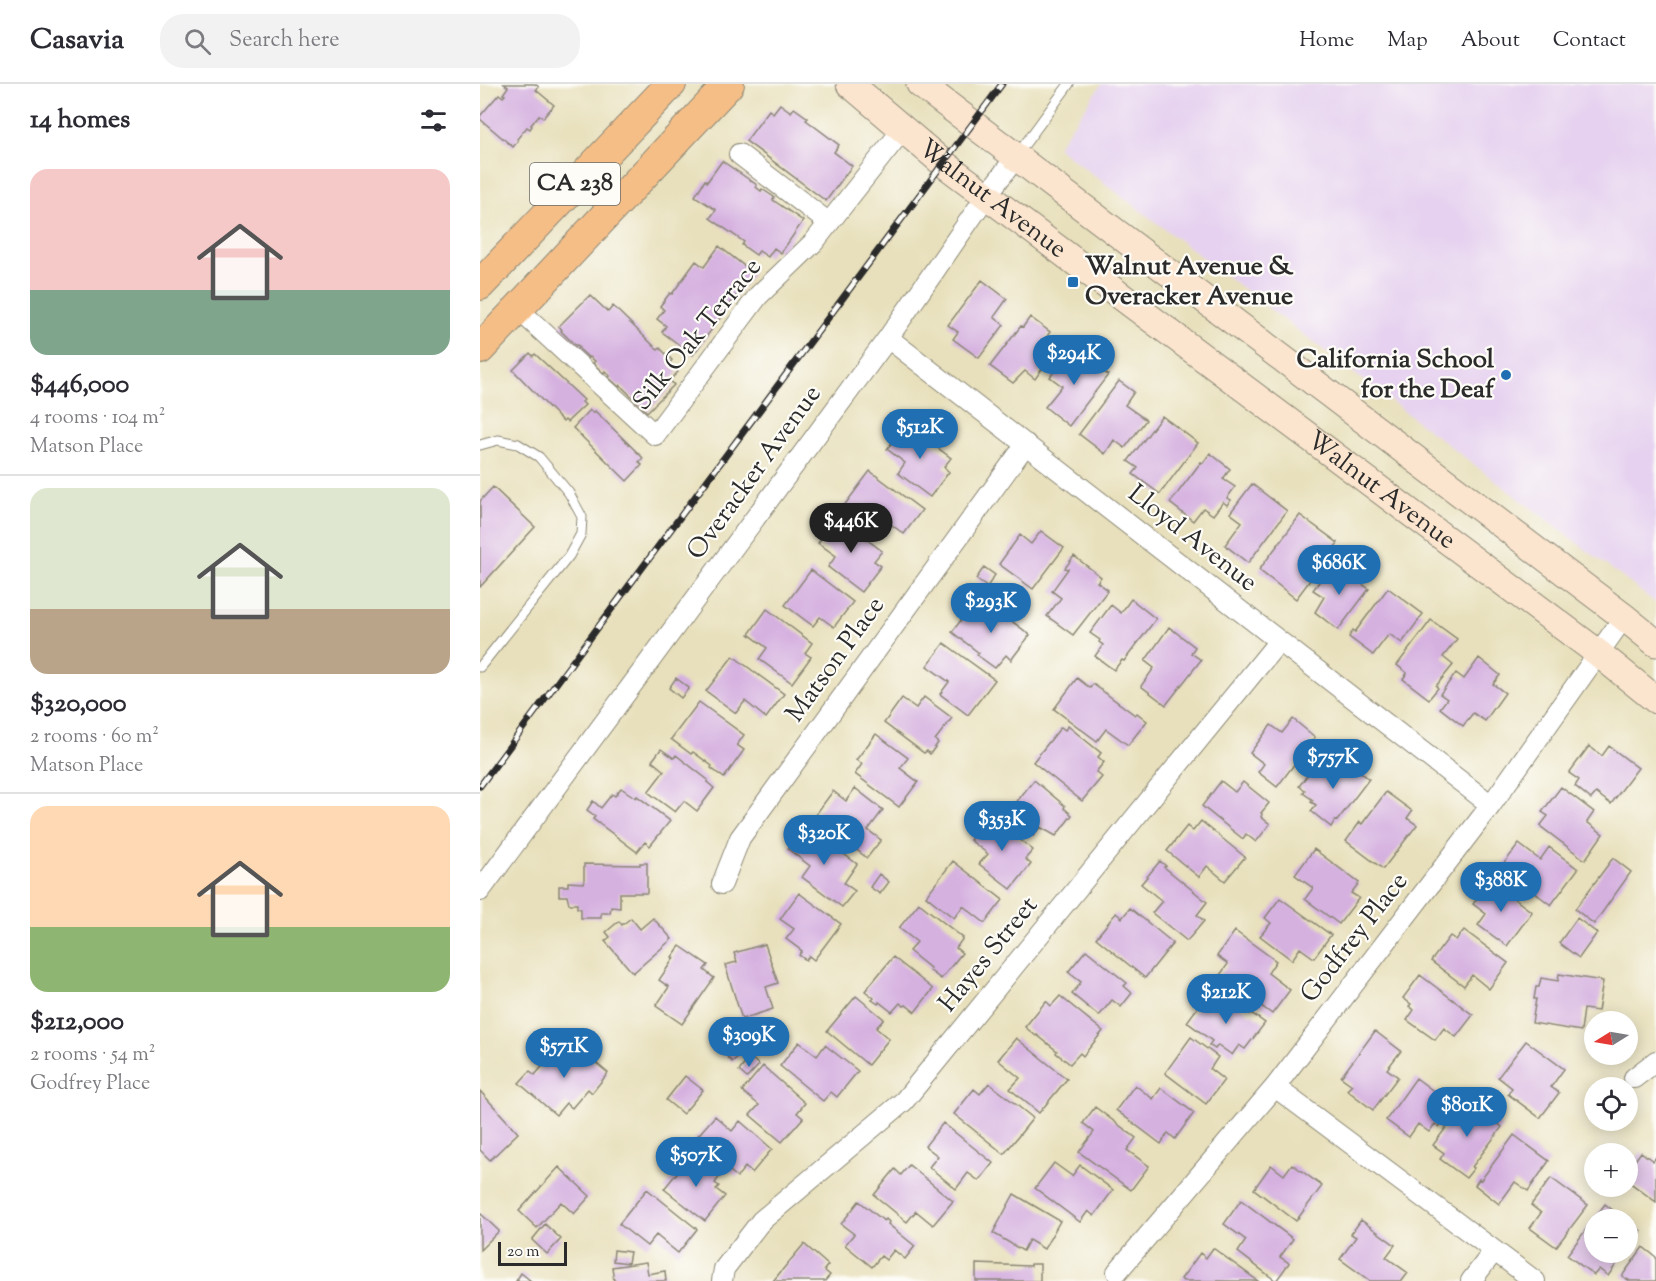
<!DOCTYPE html>
<html lang="en">
<head>
<meta charset="utf-8">
<style>
  :root { --surface:#fff; --page:#f2f2f3; --text:#2b2b33; --muted:#7c7c81; --line:#e1e1e2; --accent:#1f6fb2 }
  body { margin:0; font-family:"Sorts Mill Goudy",serif; background:var(--page); color:var(--text); height:100vh; display:flex; flex-direction:column; font-size:22px; white-space:nowrap }
  * { box-sizing:border-box; margin:0 }
  p { font-size:20px; color:var(--muted) }
  .icon { flex:none; width:33px; height:33px; fill:none; stroke:currentColor; stroke-width:2; stroke-linecap:round; stroke-linejoin:round }
  .map { position:relative; flex:1; overflow:hidden }
  .side { display:flex; flex-direction:column; background:var(--surface); width:480px }
  .side>* { flex:none }
  .needle { width:39px; rotate:259deg }
  .tools { position:absolute; left:1104px; top:927px; display:grid; gap:12px }
  .tools a { display:grid; place-items:center; width:54px; height:54px; border-radius:50%; background:var(--surface); box-shadow:0 3px 15px #0003; font-size:30px }
  .scale { position:absolute; left:18px; bottom:15px; width:69px; box-sizing:border-box; padding-left:6px; border:3px solid #2b2b2b; border-top:0; font-size:16px; line-height:21px; white-space:nowrap; color:#2b2b2b; -webkit-text-stroke:4px #fdfcf7; paint-order:stroke }
  .price { position:absolute; translate:-50% -51px; padding:0 14px; border-radius:21px; background:var(--accent); color:#fff; font-size:20px; line-height:39px; filter:drop-shadow(0 2px 3px #0008) }
  .price::after { content:''; position:absolute; left:50%; top:36px; width:18px; height:14px; margin-left:-9px; background:inherit; clip-path:polygon(0 0,100% 0,50% 100%) }
  .price.selected { background:#222; color:#fff }
  ul { padding:0; list-style:none }
  li { display:grid; align-content:center; gap:12px; height:318px; padding:0 30px }
  li+li { border-top:2px solid var(--line) }
  li span { display:grid; place-items:center; height:186px; border-radius:18px; color:#555 }
  li>.icon { margin-inline-start:auto }
  span .icon { width:108px; height:108px; fill:#fffc; stroke-width:1 }
  li b { font-size:26px }
  h2 { display:flex; justify-content:space-between; align-items:center; height:72px; padding:0 30px; font-size:26px }
  header { display:flex; align-items:center; gap:36px; box-sizing:border-box; height:84px; padding:0 30px; background:var(--surface); border-bottom:2px solid var(--line) }
  header strong { font-size:28px }
  nav { display:flex; gap:33px; margin-inline-start:auto; font-size:21px }
  .search { width:420px; height:54px; background:var(--page); display:flex; align-items:center; gap:15px; box-sizing:border-box; padding:0 21px; border-radius:24px; color:var(--muted); font-size:22px }
  main { display:flex; flex:1; min-height:0 }
  .map>svg:first-child { display:block }
  .built { fill:#e6d2f0 }
  .building { fill:#d5b1e0 }
  .lines { fill:none; stroke-linecap:round; stroke-linejoin:round }
  .lane-casing { stroke:#8a8674; stroke-width:11 }
  .street-casing { stroke:#8a8674; stroke-width:22 }
  .secondary-casing { stroke:#8a8674; stroke-width:29 }
  .primary-casing { stroke:#8a8674; stroke-width:32 }
  .lane { stroke:#fff; stroke-width:9 }
  .street { stroke:#fff; stroke-width:20 }
  .secondary { stroke:#fbe5cf; stroke-width:27 }
  .primary { stroke:#f6be87; stroke-width:30 }
  .rail-casing { stroke:#2b2b2b; stroke-width:7 }
  .rail { stroke:#fdfcf7; stroke-width:4.5; stroke-dasharray:14; stroke-linecap:butt }
  .poi-dot { fill:#1f6fb2; stroke:#fdfcf7; stroke-width:2 }
  .labels { text-anchor:middle; dominant-baseline:central; stroke-width:4.5; stroke-linejoin:round; paint-order:stroke }
  .shield { fill:#fdfcf7; stroke:#6a6a68; stroke-width:1.5 }
  .shield-label { font-size:24px; font-weight:bold; fill:#2b2b2b }
  .street-label { font-size:26px; fill:#2b2b2b; stroke:#fdfcf7 }
  .poi-label { font-size:26px; font-weight:bold; fill:#2b2b2b; stroke:#fdfcf7; text-anchor:start }
</style>
</head>
<body>
<header>
<strong>Casavia</strong>
<div class="search"><svg class="icon" aria-label="search" viewBox="0 0 24 24"><circle cx="10" cy="10" r="6"/><path d="M15 15l6 6"/></svg>Search here</div>
<nav><a>Home</a><a>Map</a><a>About</a><a>Contact</a></nav>
</header>
<main>
<section class="side">
<h2>14 homes<svg class="icon" aria-label="filters" viewBox="0 0 24 24"><path d="M4 7h16M4 17h16"/><circle cx="9" cy="7" r="2"/><circle cx="15" cy="17" r="2"/></svg></h2>
<ul>
<li><span style="background:linear-gradient(#f6c9c9 65%,#7fa58c 0)"><svg class="icon" aria-label="home" viewBox="0 0 24 24"><path d="M3 11l9-7 9 7M6 9v11h12V9"/></svg></span><div><b>$446,000</b><p>4 rooms · 104 m²</p><p>Matson Place</p></div></li>
<li><span style="background:linear-gradient(#dfe7d0 65%,#b9a48a 0)"><svg class="icon" aria-label="home" viewBox="0 0 24 24"><path d="M3 11l9-7 9 7M6 9v11h12V9"/></svg></span><div><b>$320,000</b><p>2 rooms · 60 m²</p><p>Matson Place</p></div></li>
<li><span style="background:linear-gradient(#ffd9b3 65%,#8fb573 0)"><svg class="icon" aria-label="home" viewBox="0 0 24 24"><path d="M3 11l9-7 9 7M6 9v11h12V9"/></svg></span><div><b>$212,000</b><p>2 rooms · 54 m²</p><p>Godfrey Place</p></div></li>
</ul>
</section>
<div class="map">
<svg width="1176" height="1197" viewBox="0 0 1176 1197">
  <rect width="100%" height="100%" fill="#fdfcf7"/>
  <filter id="ink" filterUnits="userSpaceOnUse"><feTurbulence type="fractalNoise" baseFrequency=".0167" numOctaves="2"/><feDisplacementMap in="SourceGraphic" scale="12" xChannelSelector="R" yChannelSelector="G"/><feConvolveMatrix kernelMatrix="1 2 1 2 8 2 1 2 1" color-interpolation-filters="sRGB"/></filter>
  <filter id="wash" filterUnits="userSpaceOnUse"><feTurbulence type="fractalNoise" baseFrequency=".008" numOctaves="4" result="noise"/><feDisplacementMap in="SourceGraphic" scale="24" xChannelSelector="R" yChannelSelector="G"/><feGaussianBlur stdDeviation="1.35" result="paint"/><feColorMatrix in="noise" values="0 0 0 0 0 0 0 0 0 0 0 0 0 0 0 0 0 1.4 0 .05"/><feComposite in="paint" operator="in"/></filter>
  <g filter="url(#wash)">
    <rect width="100%" height="100%" fill="#e8e0bc"/>
    <path class="built" d="M622 0H1176V519L577 63Z"/>
    <g id="blocks">
      <path class="building" d="M24 0H55L59 3 56 6 74 21 63 34 59 31 51 41 52 42 50 45 47 43 37 55 38 57 33 63 0 35V32L19 10 23 13 25 11 23 10 28 3Z
        M300 20 311 28 314 24 328 34 326 36 359 61 354 68 372 82 346 117 266 57 289 26 293 29Z
        M242 77 277 101 276 103 281 107 282 105 294 113 293 116 323 137 301 169 294 164 288 173 279 167 276 171 262 161 264 158 230 134 236 126 215 112 225 96 227 98Z
        M239 162 273 189 213 271 182 248 186 242 177 235 184 226 180 222 190 209 192 210 216 177 224 183Z
        M502 196 527 215 514 233 524 241 499 274 473 255 478 248 468 241Z
        M110 211 128 228 133 222 178 266 180 264 192 276 189 280 198 288 190 296 194 301 167 328 140 301 139 303 128 293 130 292 125 287 123 289 113 279 115 277 110 273 109 274 98 264 100 263 97 261 96 262 81 247 82 246 79 242Z
        M550 233 570 248 563 258 579 270 571 281 567 278 555 295 545 287 533 299 510 282 541 242 543 243Z
        M592 264 628 291 589 342 565 323 582 302 570 293Z
        M50 269 53 272 55 270 104 316 102 318 105 321 87 338 85 336 83 338 33 286Z
        M639 297 654 308 645 321 666 336 645 364 634 356 625 370 599 350Z
        M110 326 113 329 115 327 163 374 159 378 162 381 147 397 93 344Z
        M682 332 718 359 680 410 653 390 658 384 648 377Z
        M426 340 471 374 464 383 469 388 450 413 418 389 425 379 407 365Z
        M730 369 750 385 743 395 755 403 747 414 751 416 747 421 743 418 733 431 723 424 713 437 690 419 721 378 723 379Z
        M390 387 442 426 424 450 401 433 392 445 384 439 380 443 368 434 371 429 363 423Z
        M772 400 807 427 768 479 745 461 762 438 750 429Z
        M13 403 55 443 0 503V417Z
        M820 431 858 459 816 515 779 486Z
        M357 433 402 467 394 477 401 482 381 508 348 483 356 472 338 459Z
        M561 447 584 464 553 505 519 480 540 451 551 460Z
        M594 472 621 493 617 498 628 506 593 551 567 532 581 514 572 507 588 485 585 484Z
        M853 479 889 505 858 546 835 528 844 513 833 506Z
        M504 483 515 491 507 503 496 495Z
        M331 486 373 518 354 543 340 533 333 542 305 521Z
        M908 504 943 530 922 559 909 550 893 571 869 553 873 546 875 548Z
        M651 515 676 535 644 577 642 576 634 586 615 572 623 561 619 558 620 556 610 549 631 521 641 529Z
        M504 516 550 551 531 576 526 571 515 584 497 571 499 569 472 548 491 523 497 527Z
        M287 525 332 559 325 569 331 573 312 599 279 575 287 564 269 550Z
        M951 536 977 555 963 573 973 581 956 602 958 604 949 615 923 595 927 589 917 581Z
        M689 543 715 563 711 569 721 576 686 621 661 602 674 584 665 577Z
        M464 559 515 596 488 631 460 610 469 598 447 582Z
        M253 572 304 610 286 634 265 617 256 629 226 607Z
        M999 574 1020 591 1013 600 1025 609 1005 637 993 629 983 642 960 624 967 615 960 610 976 589 984 595Z
        M196 594 209 604 201 614 189 604Z
        M597 594 610 604 613 600 655 631 657 629 667 637 648 661 626 645 617 657 574 625Z
        M444 613 472 634 455 656 458 659 450 670 447 667 444 669 404 639 422 614 436 624Z
        M219 618 264 651 257 661 264 666 244 694 231 684 232 682 213 668 211 670 191 655Z
        M813 635 835 653 797 703 778 688 784 680 770 669 791 641 802 649Z
        M588 642 621 669 618 673 624 678 616 688 622 693 602 717 553 678 581 643 585 646Z
        M396 650 428 674 420 684 438 698 419 723 375 690 382 680 376 676Z
        M1109 662 1122 672 1129 662 1158 684 1131 720 1116 709 1111 715 1095 702 1099 696 1089 689Z
        M181 665 194 674 196 671 228 696 227 698 234 704 217 727 204 717 195 728 168 708 184 687 172 677Z
        M864 675 889 695 857 737 855 736 851 743 831 727 836 721 831 718 833 716 823 709 825 706 819 702 833 684 838 688 844 681 854 689Z
        M554 696 585 722 584 724 592 731 576 752 560 743 553 752 545 746 542 749 529 739 532 735 526 731Z
        M741 697 755 708 763 698 789 719 781 729 782 730 781 733 790 740 776 758 766 750 763 755 722 722Z
        M1081 703 1114 728 1107 738 1123 750 1105 776 1060 742 1068 732 1062 728Z
        M141 704 156 714 157 712 190 737 170 762 165 758 157 768 113 735 115 732 107 726 113 717 121 724 132 710 135 712Z
        M375 704 403 726 388 746 401 756 387 774 369 760 371 757 336 730 353 707 366 717Z
        M906 708 932 727 927 734 937 741 903 785 866 757 880 738 882 740Z
        M509 731 553 766 545 775 551 780 531 805 499 780 508 770 490 756Z
        M721 737 765 773 745 797 727 782 719 793 687 767 707 742 713 747Z
        M326 742 377 780 364 799 375 807 362 823 322 793 330 782 308 765Z
        M1039 760 1060 776 1069 763 1098 785 1071 821 1021 783Z
        M834 765 879 799 871 809 879 814 859 840 825 815 833 804 815 791Z
        M1133 774 1151 788 1114 840 1095 825Z
        M473 777 523 816 505 839 483 822 474 834 446 812Z
        M680 777 686 782 684 783 727 818 717 831 724 837 707 857 672 829 682 817 661 800Z
        M160 779H167V809H140V824L131 823 130 829H121V834H101V825L97 824V820H89L87 812H79V802H88V798L104 799V780L160 781Z
        M399 790 409 798 400 810 390 803Z
        M1010 797 1052 828 1027 862 998 841 1006 830 993 820Z
        M319 809 361 840 334 876 329 872 326 876 319 871 322 867 306 855 314 845 300 835Z
        M800 814 851 851 834 874 820 864 812 876 780 852 791 839 785 834Z
        M439 819 483 854 476 864 482 869 461 895 449 886 450 884 429 867 437 858 419 844Z
        M650 824 693 859 665 894 616 854 636 829 642 834Z
        M151 834 160 845 173 834 192 855 153 889 125 857 130 853 126 848 139 837 142 841Z
        M1097 834 1117 849 1099 874 1079 859Z
        M984 846 1028 879 1009 905 992 891 984 902 951 877 970 852 976 856Z
        M755 847 796 877 788 889 810 906 792 930 740 891 748 880 737 872Z
        M285 860 298 899 286 903 293 925 262 935 245 881 257 878 254 869Z
        M200 862 228 881 224 886 234 894 202 940 176 922 189 903 179 896 194 874 192 873Z
        M606 866 647 899 644 902 652 909 641 923 632 916 619 932 592 910 601 898 588 888Z
        M413 873 453 905 435 928 426 921 424 922 420 919 412 928 399 918 398 920 392 916 394 914 385 907Z
        M1079 890 1123 897 1118 927 1104 925 1101 947 1052 939 1056 915H1054L1056 903H1059L1061 894 1078 897Z
        M940 891 993 931 976 953 964 944 955 956 927 936 934 926 929 922 931 920 923 914Z
        M376 912 404 935 396 944 409 955 388 981 347 947Z
        M580 912 623 947 603 972 600 969 590 980 576 969 577 967 557 951 556 952 545 943 566 917 571 922Z
        M725 913 743 926 751 916 770 930 771 929 785 939 765 965 759 961 752 971 738 961 735 965 729 961 732 957 707 938Z
        M895 947 921 967 907 985 918 993 893 1026 867 1006 872 1001 861 993Z
        M711 953 738 973 730 985 744 996 726 1020 685 989Z
        M536 954 587 995 559 1029 530 1005 540 994 518 976Z
        M1046 957 1084 985 1071 1003 1079 1009 1060 1034 1028 1010 1032 1004 1018 993Z
        M83 958 91 965 94 962 100 967 98 970 106 978 110 974 128 989 112 1009 108 1005 92 1024 86 1019 76 1031 39 999 50 987 55 991Z
        M319 958 337 972 345 961 378 987 357 1013 351 1008 343 1017 300 982Z
        M259 961H262L266 966 252 978 246 971Z
        M270 973 279 981 267 994 259 987Z
        M283 982 325 1019 317 1029 323 1034 302 1058 270 1031 279 1021 262 1007Z
        M205 992 223 1006 203 1030 186 1016Z
        M936 994 971 1020 961 1033 965 1035 959 1043 955 1040 949 1048 938 1040 929 1053 906 1036Z
        M509 999 553 1034 524 1070 474 1030 494 1005 500 1010Z
        M655 1001 673 1015 681 1004 714 1029 695 1055 688 1049 681 1060 636 1026Z
        M0 1007 38 1049 10 1076 0 1066Z
        M987 1016 1022 1043 992 1083 994 1084 986 1094 960 1075 964 1069 953 1061Z
        M615 1023 656 1054 647 1066 669 1082 651 1106 599 1068 614 1048 603 1039Z
        M235 1032 252 1047 260 1037 292 1065 272 1089 265 1083 257 1093 214 1056Z
        M463 1039 513 1079 499 1097 488 1089 476 1105 449 1083 458 1072 445 1062Z
        M1034 1051 1069 1077 1048 1107 1035 1098 1019 1120 995 1101 999 1095 1001 1096Z
        M1161 1068 1173 1077 1176 1073V1118L1148 1097V1086Z
        M212 1070 240 1092 235 1099 239 1102 236 1105 245 1112 225 1137 184 1105Z
        M574 1079 592 1092 600 1081 633 1106 614 1132 608 1127 600 1138 555 1104Z
        M812 1080 842 1102 816 1137 774 1105 791 1081 804 1091Z
        M429 1081 473 1117 453 1141 436 1127 427 1138 394 1111 415 1085 421 1091Z
        M79 1083 110 1112 94 1130 81 1118 57 1144 39 1127Z
        M1071 1094 1108 1121 1076 1163 1050 1144 1061 1129 1051 1121Z
        M167 1105 217 1145 198 1169 176 1151 167 1162 139 1140Z
        M534 1110 580 1137 564 1165 549 1156 543 1167 513 1149Z
        M761 1116 813 1155 800 1173 809 1179 796 1197 758 1168 766 1156 744 1140Z
        M379 1117 404 1137 406 1135 409 1138 408 1140 435 1162 425 1175 414 1166 406 1176 401 1172 392 1183 365 1161 374 1150 361 1140Z
        M1125 1120 1145 1136H1114V1168H1145L1128 1192 1119 1185 1114 1191 1087 1171Z
        M0 1129 19 1147 0 1166Z
        M881 1136 915 1161 906 1173 928 1189 922 1197H890L860 1175 876 1153 871 1150Z
        M1148 1137 1161 1147 1148 1165Z
        M65 1140 81 1155 67 1170 52 1156Z
        M324 1160 348 1181 344 1186 350 1191 345 1197H293Z
        M1163 1163 1176 1173V1197H1150L1142 1192Z
        M733 1164 778 1197H703L701 1195 720 1169 726 1174Z
        M134 1166 150 1168 148 1179 133 1177Z
        M166 1178 168 1190 185 1187 186 1197H134L132 1183Z
        M496 1180 551 1182V1180H560V1197H496Z
        M41 1189 51 1197H36Z"/>
    </g>
  </g>
  <g filter="url(#ink)">
    <use href="#blocks" fill-opacity="0" stroke="#8a8674" stroke-width="1.5"/>
    <g class="lines">
      <defs>
        <path id="lane" d="M537 71 589 0
          M0 361 18 356 38 360 59 373 89 409 102 433 101 450 89 472 0 583"/>
        <path id="street" d="M259 70 349 139
          M38 225 175 351 278 212 334 158 423 45
          M408 254 1011 721
          M242 800 260 754 546 360
          M0 807 408 254 507 111 536 73
          M1154 994 1176 977
          M795 1003 1055 1197
          M637 1188 795 1003 1011 721 1144 533
          M242 1197 244 1185 281 1137 424 1017 799 557
          M991 1197 1014 1167"/>
        <g id="secondary">
          <path id="s1" d="M370 0 463 79 1118 569 1176 616"/>
          <path d="M440 0 1144 533 1176 559"/>
        </g>
        <path id="primary" d="M0 201 191 0
          M0 265 249 0"/>
      </defs>
      <use href="#lane" class="lane-casing"/>
      <use href="#street" class="street-casing"/>
      <use href="#secondary" class="secondary-casing"/>
      <use href="#primary" class="primary-casing"/>
      <use href="#lane" class="lane"/>
      <use href="#street" class="street"/>
      <use href="#secondary" class="secondary"/>
      <use href="#primary" class="primary"/>
      <defs>
        <path id="rail" d="M0 702 522 0"/>
      </defs>
      <use href="#rail" class="rail-casing"/>
      <use href="#rail" class="rail"/>
    </g>
  </g>
  <g class="poi-dot">
    <rect x="587" y="192" width="12" height="12" rx="3"/>
    <circle cx="1026" cy="291" r="6"/>
  </g>
  <g class="labels">
    <rect class="shield" x="50" y="79" width="90" height="42" rx="4.5"/>
    <g class="shield-label">
      <text x="95" y="100">CA 238</text>
    </g>
    <g class="street-label">
      <text stroke="none"><textPath href="#s1" startOffset="183">Walnut Avenue</textPath></text>
      <text transform="translate(218 251) rotate(-51)">Silk Oak Terrace</text>
      <text transform="translate(275 389) rotate(-54)">Overacker Avenue</text>
      <text stroke="none"><textPath href="#s1" startOffset="669">Walnut Avenue</textPath></text>
      <text transform="translate(712 455) rotate(38)">Lloyd Avenue</text>
      <text transform="translate(356 576) rotate(-54)">Matson Place</text>
      <text transform="translate(875 854) rotate(-52)">Godfrey Place</text>
      <text transform="translate(509 871) rotate(-51)">Hayes Street</text>
    </g>
    <g class="poi-label">
      <text x="605" y="183">Walnut Avenue &amp;<tspan x="605" dy="30">Overacker Avenue</tspan></text>
      <text x="1014" y="276" text-anchor="end">California School<tspan x="1014" dy="30">for the Deaf</tspan></text>
    </g>
  </g>
</svg>
<div class="tools">
<a><svg class="needle" viewBox="-14 -14 28 28"><path d="M0-13l5 13h-10z" fill="#e53935"/><path d="M0 13l5-13h-10z" fill="#7c7c81"/></svg></a>
<a><svg class="icon" aria-label="locate" viewBox="0 0 24 24"><circle cx="12" cy="12" r="6"/><path d="M12 2v4M12 18v4M2 12h4M18 12h4"/></svg></a>
<a>+</a>
<a>−</a>
</div>
<div class="scale">20 m</div>
<b class="price" style="left:594px;top:302px">$294K</b>
<b class="price" style="left:440px;top:376px">$512K</b>
<b class="price selected" style="left:371px;top:470px">$446K</b>
<b class="price" style="left:859px;top:512px">$686K</b>
<b class="price" style="left:511px;top:550px">$293K</b>
<b class="price" style="left:853px;top:706px">$757K</b>
<b class="price" style="left:522px;top:768px">$353K</b>
<b class="price" style="left:344px;top:782px">$320K</b>
<b class="price" style="left:1021px;top:829px">$388K</b>
<b class="price" style="left:746px;top:941px">$212K</b>
<b class="price" style="left:269px;top:984px">$309K</b>
<b class="price" style="left:84px;top:995px">$571K</b>
<b class="price" style="left:987px;top:1054px">$801K</b>
<b class="price" style="left:216px;top:1104px">$507K</b>
</div>
</main>
</body>
</html>
